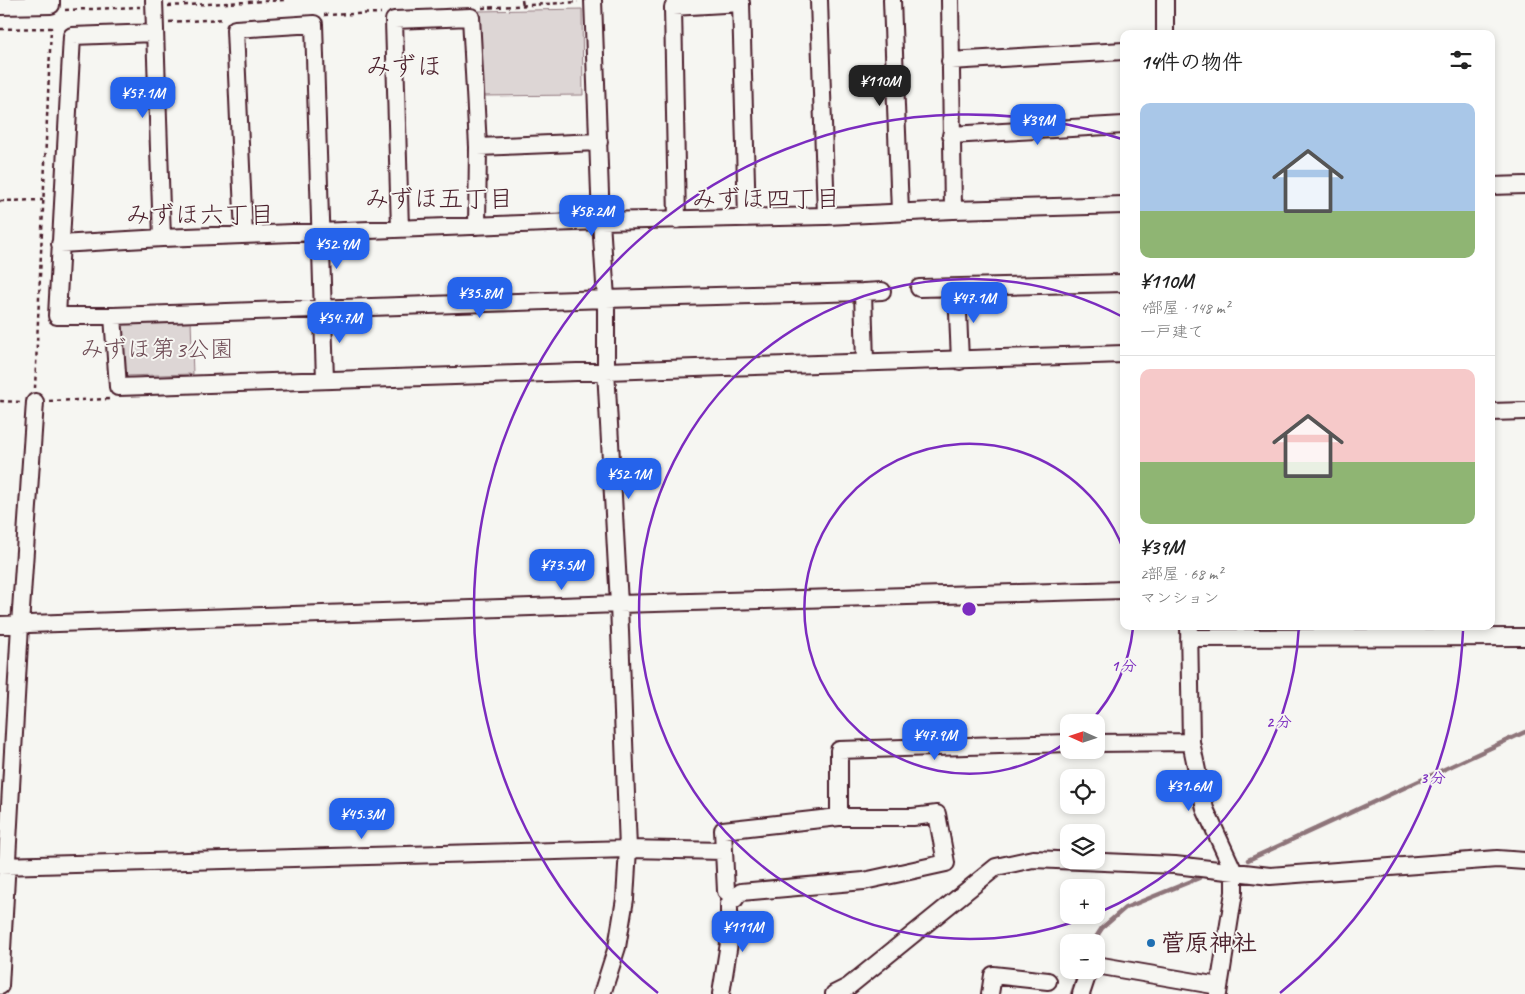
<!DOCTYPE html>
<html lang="ja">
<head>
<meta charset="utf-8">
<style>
  :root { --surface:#fff; --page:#f2f2f2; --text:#222; --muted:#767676; --line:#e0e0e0; --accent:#2563eb }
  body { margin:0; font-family:Caveat,"Klee One",sans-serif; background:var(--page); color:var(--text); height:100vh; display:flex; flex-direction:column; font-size:19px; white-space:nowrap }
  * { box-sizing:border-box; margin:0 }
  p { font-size:16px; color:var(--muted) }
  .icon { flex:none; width:28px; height:28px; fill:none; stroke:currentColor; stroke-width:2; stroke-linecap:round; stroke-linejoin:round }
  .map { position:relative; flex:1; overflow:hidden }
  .side { position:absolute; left:1120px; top:30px; width:375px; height:600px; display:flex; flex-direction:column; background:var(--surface); border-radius:10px; box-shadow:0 2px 8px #0003 }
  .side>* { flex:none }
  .needle { width:32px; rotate:273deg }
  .tools { position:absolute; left:1060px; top:714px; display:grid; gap:10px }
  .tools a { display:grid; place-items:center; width:45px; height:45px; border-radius:10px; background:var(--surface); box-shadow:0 2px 8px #0003; font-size:25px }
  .price { position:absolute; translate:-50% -42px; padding:0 11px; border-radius:10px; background:var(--accent); color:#fff; font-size:16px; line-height:32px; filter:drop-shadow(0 1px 2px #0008) }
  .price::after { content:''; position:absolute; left:50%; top:30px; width:15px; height:11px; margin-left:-8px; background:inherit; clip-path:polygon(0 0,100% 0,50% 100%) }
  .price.active { background:#222; color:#fff }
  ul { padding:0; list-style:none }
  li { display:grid; align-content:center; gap:10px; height:265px; padding:0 20px }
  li+li { border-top:1px solid var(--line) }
  li span { display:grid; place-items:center; height:155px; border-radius:10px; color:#555 }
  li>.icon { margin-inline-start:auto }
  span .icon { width:90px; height:90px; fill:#fffc; stroke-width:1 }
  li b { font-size:21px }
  h2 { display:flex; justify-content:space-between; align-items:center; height:60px; padding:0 20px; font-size:21px }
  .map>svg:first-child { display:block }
  .green { fill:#ddd6d5; stroke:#947a80 }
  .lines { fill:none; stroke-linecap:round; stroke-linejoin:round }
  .stream { stroke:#8e747a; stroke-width:4.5 }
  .minor-casing { stroke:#4a1f2b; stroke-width:20 }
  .path { stroke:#4a1f2b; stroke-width:2.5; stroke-dasharray:4 4; stroke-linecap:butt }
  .minor { stroke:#f6f6f2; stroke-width:16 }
  .ring { fill:none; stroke:#7b2cbf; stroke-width:2.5 }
  .poi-dot { fill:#1f6fb2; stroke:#f6f6f2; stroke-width:2 }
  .labels { text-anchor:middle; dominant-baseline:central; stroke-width:4; stroke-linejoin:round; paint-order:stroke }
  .park-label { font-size:24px; fill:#6f4d56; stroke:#f6f6f2 }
  .poi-label { font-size:24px; font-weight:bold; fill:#4a1f2b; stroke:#f6f6f2; text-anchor:start }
  .neighbourhood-label { font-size:25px; fill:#4a1f2b; stroke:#f6f6f2 }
  .quarter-label { font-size:26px; fill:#4a1f2b; stroke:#f6f6f2 }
  .centre { fill:#7b2cbf; stroke:#f6f6f2; stroke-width:2.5 }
  .ring-label { font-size:15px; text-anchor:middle; font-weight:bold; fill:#7b2cbf; stroke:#f6f6f2; stroke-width:4; stroke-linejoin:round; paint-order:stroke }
</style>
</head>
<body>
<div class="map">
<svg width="1525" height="994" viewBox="0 0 1525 994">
  <rect width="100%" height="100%" fill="#f6f6f2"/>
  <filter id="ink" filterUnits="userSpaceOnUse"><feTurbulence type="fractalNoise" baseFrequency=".02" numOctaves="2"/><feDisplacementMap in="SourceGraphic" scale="10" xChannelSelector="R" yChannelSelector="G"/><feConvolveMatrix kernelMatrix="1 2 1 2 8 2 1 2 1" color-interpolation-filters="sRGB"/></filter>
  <g filter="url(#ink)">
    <path class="green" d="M582 9 583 95 481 96 479 11Z
      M191 321 193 374 124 376 121 323Z"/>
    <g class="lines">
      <path class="stream" d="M1248 860 1525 732
        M1093 942 1102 928 1125 908 1199 878
        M1072 994 1080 970"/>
      <defs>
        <path id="minor" d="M154 0 162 238
          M593 0 601 221 606 299V370L619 604 628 849 625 899 617 947 602 994
          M819 0 826 216
          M892 0 900 212
          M950 0 953 210
          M1165 0V34
          M0 6 51 5V0
          M155 33 72 36 57 316H113L606 299 863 292 865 363
          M950 61 1124 51
          M951 135 1124 125
          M478 147 599 142
          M1491 186 1525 185
          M677 220 673 7 741 3 747 218
          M400 229 394 20 471 17 478 147 477 226
          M244 235 235 29 314 24 325 380
          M60 244 162 238 601 221 826 216 953 210 1124 205
          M919 288 1124 283
          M957 288 960 361
          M863 292 882 291
          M113 316 118 387 1124 354
          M1491 412 1525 411
          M0 625 619 604 1124 590
          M1189 626 1191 742 1205 809 1234 872V892L1218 994
          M1189 638 1525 637
          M1096 743 1191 742
          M839 817V750L1069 743
          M0 866 628 849 724 851
          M1096 965 1219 986
          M0 986 20 625 35 402
          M721 994 729 943V904L741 892 864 881 946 863 937 814 913 817H839L723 830 726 891 735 899
          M834 994 848 987 996 867 1033 859 1175 865 1270 876 1497 859 1525 861
          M990 994 993 975 1048 981
          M1081 994 1089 970"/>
      </defs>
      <use href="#minor" class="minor-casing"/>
      <path class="path" d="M522 0 523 5
        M168 6 286 0
        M482 8 578 2
        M65 10 140 7
        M324 15 381 13
        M169 22 224 19
        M0 29 51 28 35 388
        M0 201 43 200
        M0 401 21 402
        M49 401 111 399"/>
      <use href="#minor" class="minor"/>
    </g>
  </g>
  <g class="ring">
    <path d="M1133 628A165 165 0 0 1 1090 722M1068 741A165 165 0 1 1 1124 551"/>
    <path d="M1299 626A330 330 0 0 1 1098 913M1090 916A330 330 0 1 1 1121 316"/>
    <path d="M1463 631A494 494 0 0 1 1280 993M658 993A494 494 0 0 1 1122 139"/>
  </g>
  <circle class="poi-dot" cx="1151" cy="943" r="5"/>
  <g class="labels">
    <g class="park-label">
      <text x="157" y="349">みずほ第3公園</text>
    </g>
    <g class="poi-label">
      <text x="1161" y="943">菅原神社</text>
    </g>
    <g class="neighbourhood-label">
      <text x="439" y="199">みずほ五丁目</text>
      <text x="766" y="199">みずほ四丁目</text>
      <text x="200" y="215">みずほ六丁目</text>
    </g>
    <g class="quarter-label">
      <text x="404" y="66">みずほ</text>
    </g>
  </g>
  <circle cx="969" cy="609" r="8" class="centre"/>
  <g class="ring-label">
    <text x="1124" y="671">1 分</text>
    <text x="1279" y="727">2 分</text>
    <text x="1433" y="783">3 分</text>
  </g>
</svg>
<div class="tools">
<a><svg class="needle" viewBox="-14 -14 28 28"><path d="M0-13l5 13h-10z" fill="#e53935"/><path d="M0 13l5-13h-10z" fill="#767676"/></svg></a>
<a><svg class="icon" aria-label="locate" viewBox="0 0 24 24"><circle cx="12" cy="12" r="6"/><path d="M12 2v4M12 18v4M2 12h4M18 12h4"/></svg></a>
<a><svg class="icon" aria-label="layers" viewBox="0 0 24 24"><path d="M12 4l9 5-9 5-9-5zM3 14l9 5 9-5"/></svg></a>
<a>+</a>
<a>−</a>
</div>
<b class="price active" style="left:880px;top:107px">¥110M</b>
<b class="price" style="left:143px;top:119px">¥57.1M</b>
<b class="price" style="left:1038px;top:146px">¥39M</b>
<b class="price" style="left:592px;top:237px">¥58.2M</b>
<b class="price" style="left:337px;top:270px">¥52.9M</b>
<b class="price" style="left:480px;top:319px">¥35.8M</b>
<b class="price" style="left:974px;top:324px">¥47.1M</b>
<b class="price" style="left:340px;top:344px">¥54.7M</b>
<b class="price" style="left:629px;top:500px">¥52.1M</b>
<b class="price" style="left:562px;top:591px">¥73.5M</b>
<b class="price" style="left:935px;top:761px">¥47.9M</b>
<b class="price" style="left:1189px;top:812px">¥31.6M</b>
<b class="price" style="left:362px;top:840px">¥45.3M</b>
<b class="price" style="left:743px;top:953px">¥111M</b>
<section class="side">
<h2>14件の物件<svg class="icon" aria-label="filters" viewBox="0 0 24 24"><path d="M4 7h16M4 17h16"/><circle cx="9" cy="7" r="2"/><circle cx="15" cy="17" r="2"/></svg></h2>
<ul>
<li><span style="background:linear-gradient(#a9c7e8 70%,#8fb573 0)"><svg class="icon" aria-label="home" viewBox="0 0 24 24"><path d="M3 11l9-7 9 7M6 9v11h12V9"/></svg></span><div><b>¥110M</b><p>4部屋 · 148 m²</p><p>一戸建て</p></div></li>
<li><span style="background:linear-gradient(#f6c9c9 60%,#8fb573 0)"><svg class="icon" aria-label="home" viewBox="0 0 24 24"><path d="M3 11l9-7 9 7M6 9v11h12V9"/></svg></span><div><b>¥39M</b><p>2部屋 · 68 m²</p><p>マンション</p></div></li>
</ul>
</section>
</div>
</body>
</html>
